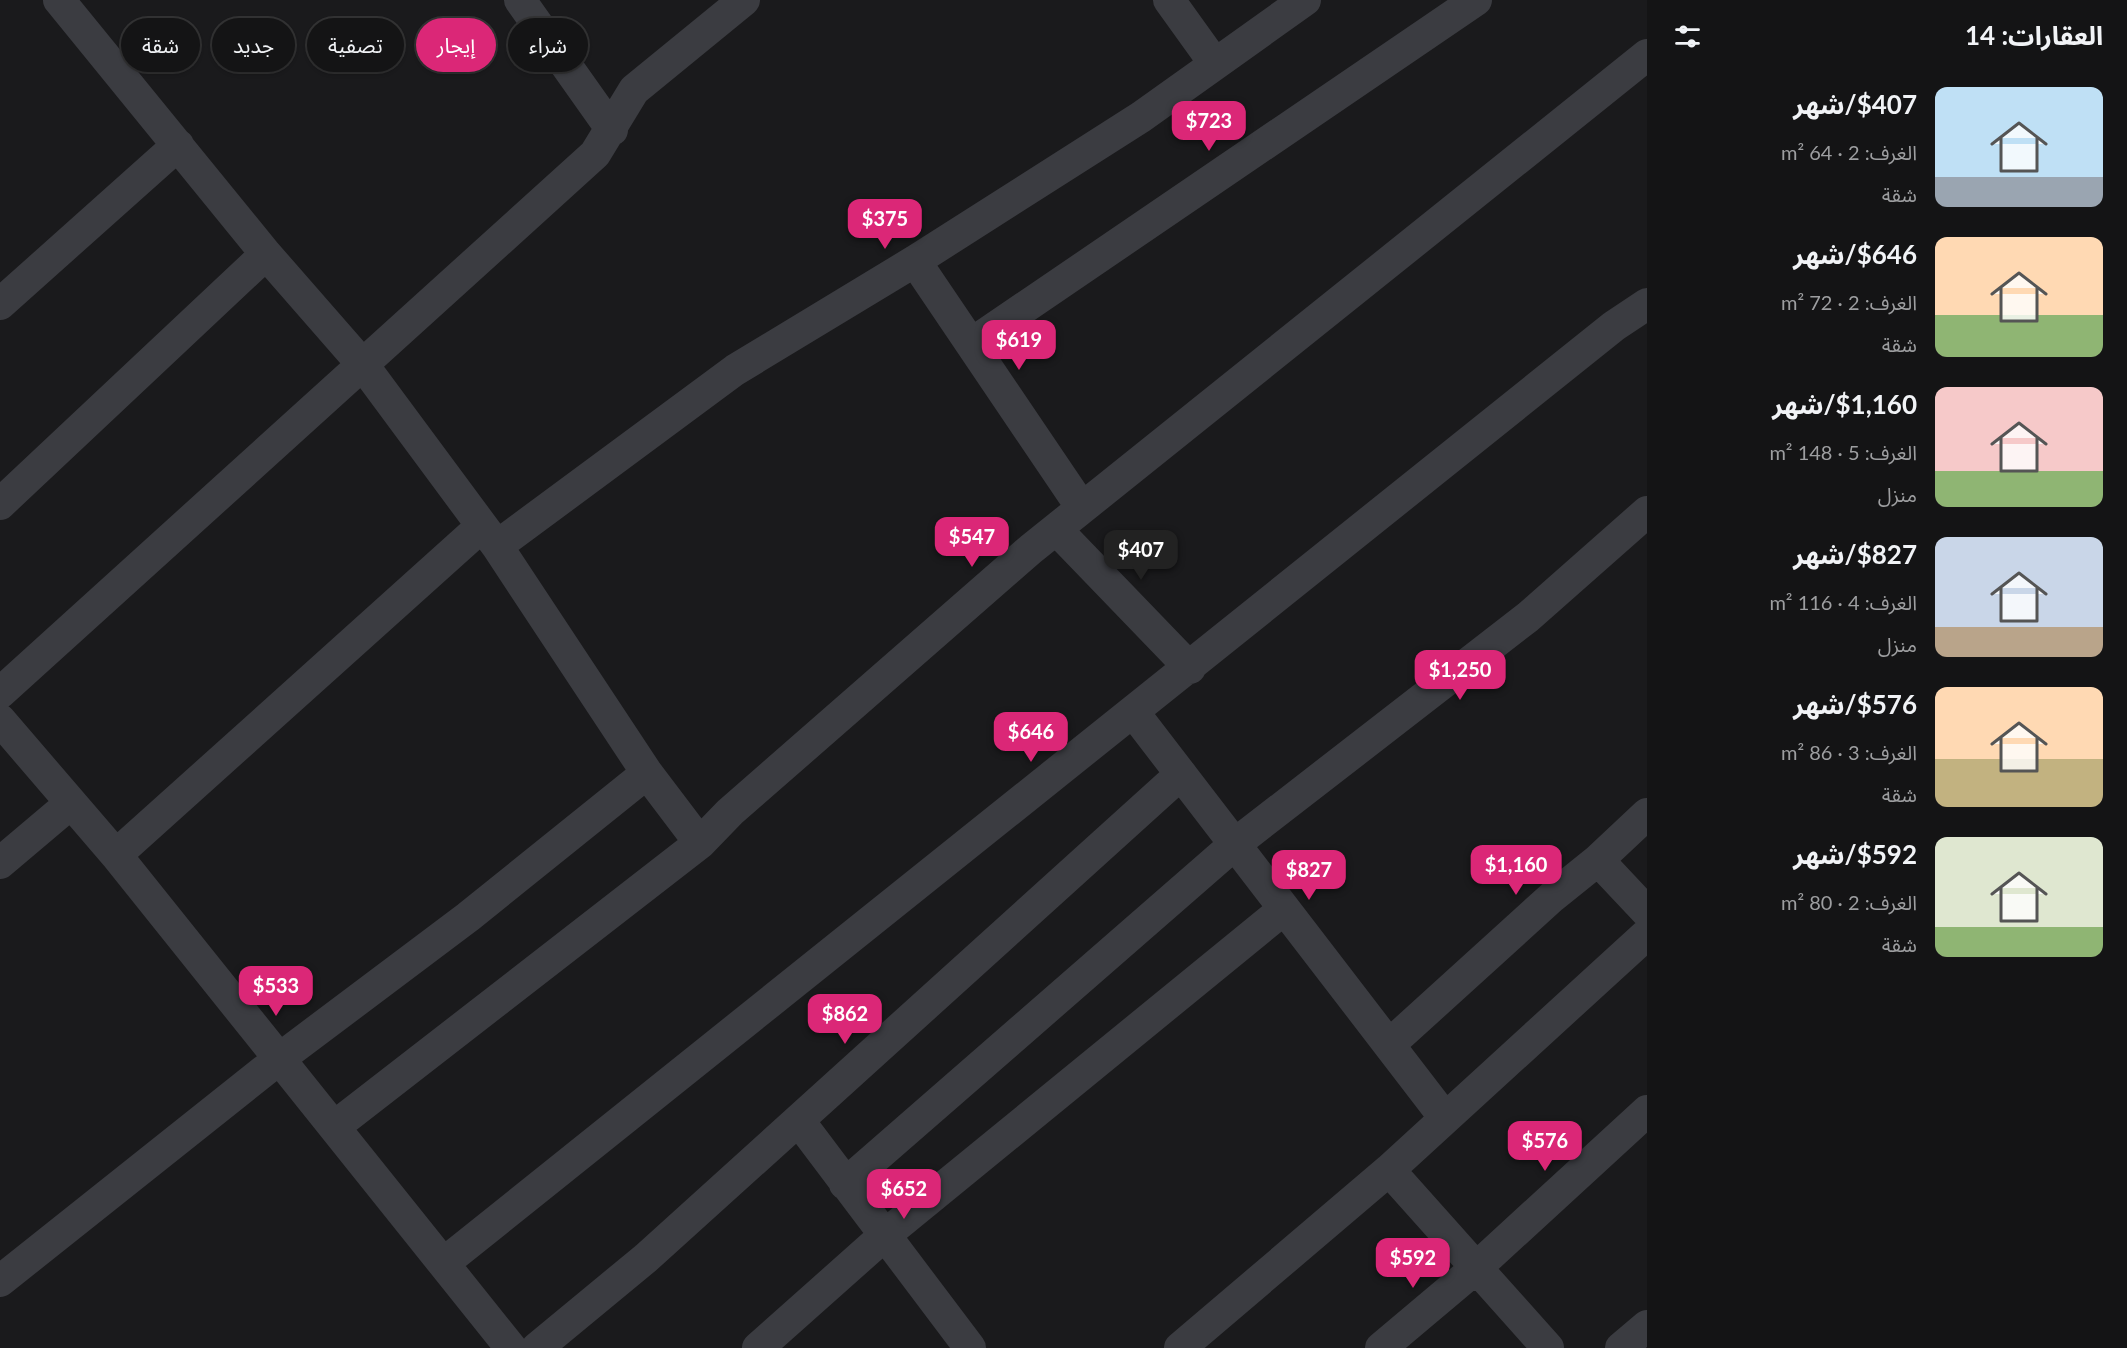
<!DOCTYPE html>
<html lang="ar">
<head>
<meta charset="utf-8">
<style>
  :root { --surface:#141415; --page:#1d1d1e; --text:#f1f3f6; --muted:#9d9ea0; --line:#333334; --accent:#db2777 }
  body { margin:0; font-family:Lato,"Noto Sans Arabic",sans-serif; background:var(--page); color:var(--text); direction:rtl; height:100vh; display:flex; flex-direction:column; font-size:22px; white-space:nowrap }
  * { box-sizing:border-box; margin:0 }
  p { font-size:20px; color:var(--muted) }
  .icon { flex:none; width:33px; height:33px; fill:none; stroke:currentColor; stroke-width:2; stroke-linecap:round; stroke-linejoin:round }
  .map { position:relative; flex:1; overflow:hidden; direction:ltr }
  .panel { display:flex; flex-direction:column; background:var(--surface); width:480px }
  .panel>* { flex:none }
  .hud { position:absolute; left:18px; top:18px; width:570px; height:54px; direction:rtl; display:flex; gap:12px }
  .price { position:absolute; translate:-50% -51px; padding:0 14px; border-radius:12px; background:var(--accent); color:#fff; font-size:20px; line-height:39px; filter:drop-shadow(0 2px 3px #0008) }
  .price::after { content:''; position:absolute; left:50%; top:36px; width:18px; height:14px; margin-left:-9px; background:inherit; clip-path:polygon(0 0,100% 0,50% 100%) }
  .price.selected { background:#222; color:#fff }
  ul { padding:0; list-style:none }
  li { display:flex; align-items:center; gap:18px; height:150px; padding:0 24px }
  li span { display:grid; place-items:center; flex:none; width:168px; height:120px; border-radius:12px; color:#555 }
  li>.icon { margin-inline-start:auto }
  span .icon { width:72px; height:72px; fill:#fffc; stroke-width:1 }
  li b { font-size:26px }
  h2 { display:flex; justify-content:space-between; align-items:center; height:72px; padding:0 24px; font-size:26px }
  .tag { padding:0 21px; border-radius:27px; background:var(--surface); box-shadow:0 2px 4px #0004,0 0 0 2px var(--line); font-size:21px; line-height:54px }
  .tag.selected { background:var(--accent); color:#fff }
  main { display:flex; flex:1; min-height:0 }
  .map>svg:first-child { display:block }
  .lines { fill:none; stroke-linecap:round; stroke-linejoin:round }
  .street { stroke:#3b3c41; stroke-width:32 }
</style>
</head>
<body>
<main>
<section class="panel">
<h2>العقارات: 14<svg class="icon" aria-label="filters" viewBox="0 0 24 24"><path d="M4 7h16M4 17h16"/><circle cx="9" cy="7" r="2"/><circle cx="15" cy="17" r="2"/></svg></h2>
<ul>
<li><span style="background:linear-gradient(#bfe0f5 75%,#9aa5b1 0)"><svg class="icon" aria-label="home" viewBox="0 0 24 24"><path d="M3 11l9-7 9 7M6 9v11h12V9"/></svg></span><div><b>$407/شهر</b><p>الغرف: 2 · 64 m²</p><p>شقة</p></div></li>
<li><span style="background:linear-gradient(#ffd9b3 65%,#8fb573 0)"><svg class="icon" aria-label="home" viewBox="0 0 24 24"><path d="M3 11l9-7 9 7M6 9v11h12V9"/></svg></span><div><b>$646/شهر</b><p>الغرف: 2 · 72 m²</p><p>شقة</p></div></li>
<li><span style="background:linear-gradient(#f6c9c9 70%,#8fb573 0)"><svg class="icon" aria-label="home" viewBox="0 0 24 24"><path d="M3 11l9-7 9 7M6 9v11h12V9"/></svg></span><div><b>$1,160/شهر</b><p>الغرف: 5 · 148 m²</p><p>منزل</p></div></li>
<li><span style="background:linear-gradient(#c9d6e8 75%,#b9a48a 0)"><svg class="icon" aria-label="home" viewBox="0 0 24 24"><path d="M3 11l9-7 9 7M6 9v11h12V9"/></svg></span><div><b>$827/شهر</b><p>الغرف: 4 · 116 m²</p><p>منزل</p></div></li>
<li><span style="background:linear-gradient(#ffd9b3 60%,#c2b280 0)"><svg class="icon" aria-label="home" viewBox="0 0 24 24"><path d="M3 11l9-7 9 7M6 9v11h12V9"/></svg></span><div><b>$576/شهر</b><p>الغرف: 3 · 86 m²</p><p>شقة</p></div></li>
<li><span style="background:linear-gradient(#dfe7d0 75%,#8fb573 0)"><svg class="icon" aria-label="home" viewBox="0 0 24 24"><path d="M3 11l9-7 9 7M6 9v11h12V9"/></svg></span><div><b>$592/شهر</b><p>الغرف: 2 · 80 m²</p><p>شقة</p></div></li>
</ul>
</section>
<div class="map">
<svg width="1647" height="1348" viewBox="0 0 1647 1348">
  <rect width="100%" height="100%" fill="#1a1a1c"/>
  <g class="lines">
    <path class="street" d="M59 0 266 254 363 365 497 546 647 773 700 843
      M520 0 612 130
      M1169 0 1215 64
      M915 261 1082 508
      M0 304 178 145
      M971 344 1476 0
      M0 504 266 254
      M1056 529 1190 668
      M497 546 735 370 915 261 1141 117 1305 0
      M0 693 595 154 634 90 744 0
      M1134 713 1445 1118
      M0 720 116 855 511 1348
      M116 855 482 526
      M1598 860 1647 814
      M0 863 71 803
      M1389 1045 1552 897 1598 860 1647 912
      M799 1121 970 1348
      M334 1127 700 843 730 812 1031 549 1647 55
      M1389 1170 1548 1348
      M845 1184 1235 844 1528 617 1647 512
      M444 1263 1614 326 1647 304
      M0 1281 279 1059 468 917 647 773
      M537 1348 646 1258 1181 774
      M758 1348 885 1235 1284 909
      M1180 1348 1389 1170 1647 934
      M1381 1348 1476 1268 1647 1111
      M1621 1348 1647 1326"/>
  </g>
</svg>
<b class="price" style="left:1209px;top:152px">$723</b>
<b class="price" style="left:885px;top:250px">$375</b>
<b class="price" style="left:1019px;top:371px">$619</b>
<b class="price" style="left:972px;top:568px">$547</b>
<b class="price selected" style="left:1141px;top:581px">$407</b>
<b class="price" style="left:1460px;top:701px">$1,250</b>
<b class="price" style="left:1031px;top:763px">$646</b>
<b class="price" style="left:1516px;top:896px">$1,160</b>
<b class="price" style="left:1309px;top:901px">$827</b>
<b class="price" style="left:276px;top:1017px">$533</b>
<b class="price" style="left:845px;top:1045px">$862</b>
<b class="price" style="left:1545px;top:1172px">$576</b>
<b class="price" style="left:904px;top:1220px">$652</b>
<b class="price" style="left:1413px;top:1289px">$592</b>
<div class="hud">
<a class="tag">شراء</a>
<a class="tag selected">إيجار</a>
<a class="tag">تصفية</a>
<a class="tag">جديد</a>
<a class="tag">شقة</a>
</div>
</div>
</main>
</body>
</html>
